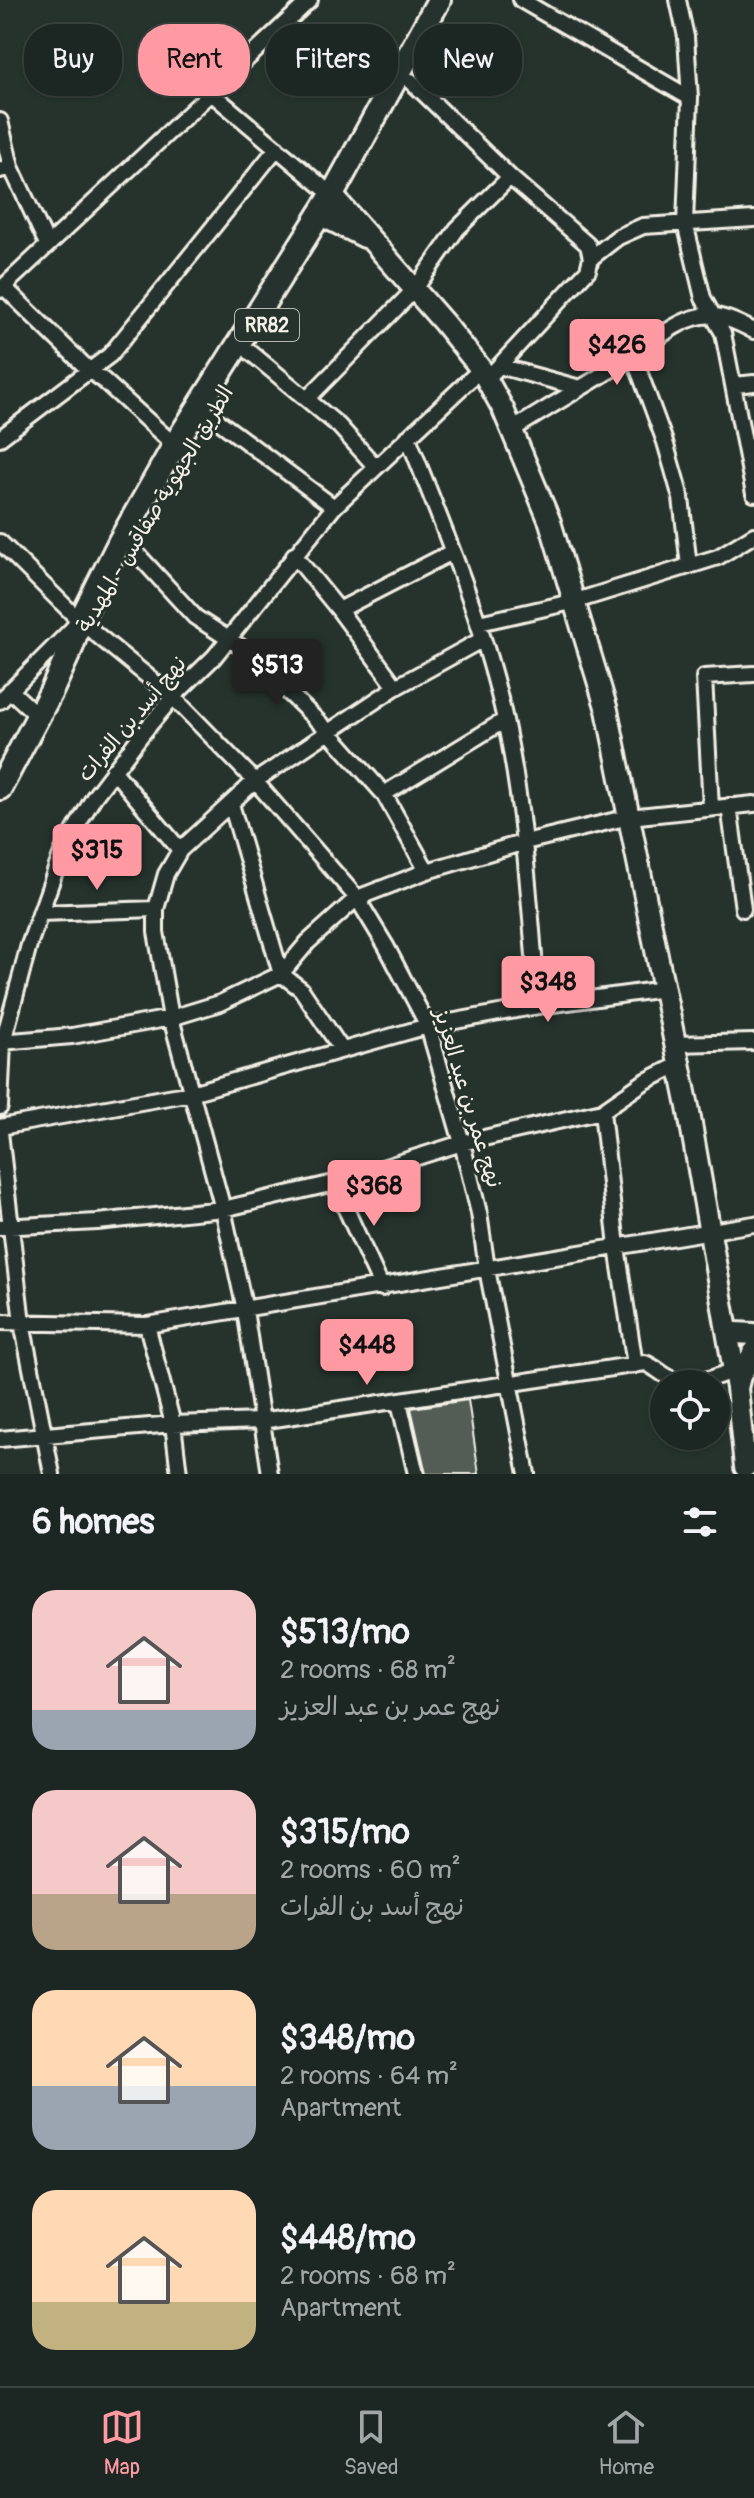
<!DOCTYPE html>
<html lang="en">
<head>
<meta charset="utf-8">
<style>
  :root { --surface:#1c2622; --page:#29322f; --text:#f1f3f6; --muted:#a0a5a5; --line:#3a4340; --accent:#ff9aa2 }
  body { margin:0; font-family:Pangolin,"Playpen Sans Arabic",sans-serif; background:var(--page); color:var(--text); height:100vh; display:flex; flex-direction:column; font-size:30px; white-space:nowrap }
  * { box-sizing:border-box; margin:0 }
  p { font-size:26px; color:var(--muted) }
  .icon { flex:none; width:44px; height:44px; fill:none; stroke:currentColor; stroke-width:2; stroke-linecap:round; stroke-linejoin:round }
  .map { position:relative; height:1474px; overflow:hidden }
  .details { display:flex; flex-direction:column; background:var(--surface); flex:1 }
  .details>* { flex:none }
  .guide { position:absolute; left:24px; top:24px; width:706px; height:72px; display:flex; gap:16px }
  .fabs { position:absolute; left:650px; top:1370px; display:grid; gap:16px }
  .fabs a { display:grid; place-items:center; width:80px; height:80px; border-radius:50%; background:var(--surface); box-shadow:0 2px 6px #0004,0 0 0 2px var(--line); font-size:40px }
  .price { position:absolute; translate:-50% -68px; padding:0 18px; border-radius:8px; background:var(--accent); color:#111; font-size:26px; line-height:52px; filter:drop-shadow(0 2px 4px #0008) }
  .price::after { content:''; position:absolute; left:50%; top:48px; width:24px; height:18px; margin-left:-12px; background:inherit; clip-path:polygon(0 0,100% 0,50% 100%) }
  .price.selected { background:#222; color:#fff }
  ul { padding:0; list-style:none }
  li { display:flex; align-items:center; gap:24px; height:200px; padding:0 32px }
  li span { display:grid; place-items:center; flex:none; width:224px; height:160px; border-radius:24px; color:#555 }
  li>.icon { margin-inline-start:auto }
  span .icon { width:96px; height:96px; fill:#fffc; stroke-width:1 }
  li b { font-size:34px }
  h2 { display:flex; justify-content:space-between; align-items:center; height:96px; padding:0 32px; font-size:34px }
  .pill { padding:0 28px; border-radius:32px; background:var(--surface); box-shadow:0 2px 6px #0004,0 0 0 2px var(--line); font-size:28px; line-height:72px }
  .pill.selected { background:var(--accent); color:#111 }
  .menu { display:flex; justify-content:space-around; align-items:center; height:112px; border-top:2px solid var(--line); background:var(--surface); font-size:22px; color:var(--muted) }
  .menu a { display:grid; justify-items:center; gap:4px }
  .menu .selected { color:var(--accent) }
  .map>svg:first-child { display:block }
  .building { fill:#525c55; stroke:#f4f1e8; stroke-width:2 }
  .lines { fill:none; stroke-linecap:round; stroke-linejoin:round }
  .street-casing { stroke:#f4f1e8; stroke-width:20 }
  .secondary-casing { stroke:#f4f1e8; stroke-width:26 }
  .primary-casing { stroke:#f4f1e8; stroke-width:28 }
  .street { stroke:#26332d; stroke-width:14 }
  .secondary { stroke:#26332d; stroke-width:20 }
  .primary { stroke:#26332d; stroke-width:22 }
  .labels { text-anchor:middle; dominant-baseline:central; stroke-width:6; stroke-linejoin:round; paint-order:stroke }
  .shield { fill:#26332d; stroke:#b6b8b0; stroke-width:2 }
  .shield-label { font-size:20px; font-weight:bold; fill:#f4f1e8 }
  .street-label { font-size:22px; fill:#f4f1e8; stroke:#26332d }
</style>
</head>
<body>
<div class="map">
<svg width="754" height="1474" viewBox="0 0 754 1474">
  <rect width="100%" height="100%" fill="#26332d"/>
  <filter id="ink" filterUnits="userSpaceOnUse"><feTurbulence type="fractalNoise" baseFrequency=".0125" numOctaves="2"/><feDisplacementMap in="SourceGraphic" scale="16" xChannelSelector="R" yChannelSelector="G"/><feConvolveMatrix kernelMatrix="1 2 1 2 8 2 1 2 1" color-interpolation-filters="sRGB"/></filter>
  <g filter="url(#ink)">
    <path class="building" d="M468 1400 479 1474H426L411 1408Z"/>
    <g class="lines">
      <defs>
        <path id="street" d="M521 0 690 98
          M678 0 686 37 690 98 685 223 703 298 723 333 754 494
          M210 92 332 195
          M0 121 11 167
          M0 170 11 167 47 244
          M591 258 618 237 643 226 754 219
          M4 287 90 371 103 380 183 453
          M0 290 310 0
          M250 352 339 426 375 466
          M633 355 665 442 681 498 689 566
          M499 366 580 388
          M486 380 588 270 591 258 588 245 510 177
          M735 385 754 383
          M307 399 415 289 457 229 510 177 411 81
          M209 414 334 507
          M512 430C552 405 593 381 633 356 655 341 675 321 702 316 719 313 739 323 754 331
          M408 437C444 530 484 623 505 720 525 814 530 910 538 1006
          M0 438 110 355 277 148
          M0 542 80 621 173 697 255 781 357 898 386 946 428 1026 462 1143 479 1213 487 1269 527 1474
          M130 546 195 617 244 649 329 732 384 794 427 871
          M294 555 339 610 396 687
          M339 610 452 552
          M479 623 576 601 718 557 754 535
          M10 690 38 716
          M0 701 77 624
          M113 770 180 850
          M384 794 505 720
          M231 804 281 974 301 989 342 1050
          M729 806 743 909
          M711 808 704 677 754 674
          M40 913 156 909
          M0 1042 72 1036 171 1018 220 1003 281 974 308 942 357 898 427 871 525 842 629 817 754 804
          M675 1044 754 1042
          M0 1107 3 1042 29 945 62 852 94 797 142 734 173 697 214 657 334 507 481 369
          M602 1111 644 1082 680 1064
          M0 1127 191 1093 428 1026 538 1006 664 989
          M0 1132 22 1323 52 1474
          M334 1183 382 1288
          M0 1227 97 1222 223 1209 334 1183 462 1143 602 1111 617 1247 635 1365
          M0 1322 147 1325 754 1224
          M147 1325 173 1424 179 1474
          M399 1402 416 1474
          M0 1439 173 1424 261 1421 645 1363C656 1367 663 1376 674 1380 694 1387 716 1377 734 1370
          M270 1474 245 1310 223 1209 171 1018 156 932V909L166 874 180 850 255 781 396 687 483 639"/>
        <path id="secondary" d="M332 195 444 323 481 369 503 409 550 522 607 710 688 1107 737 1388
          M319 214 365 237
          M736 1333 754 1334
          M745 1467 737 1388 740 1376 754 1352"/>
        <path id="primary" d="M0 788 52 690 72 646 80 621 120 541 174 446 332 195 439 0"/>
      </defs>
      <use href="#street" class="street-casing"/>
      <use href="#secondary" class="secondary-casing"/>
      <use href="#primary" class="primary-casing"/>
      <use href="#street" class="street"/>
      <use href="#secondary" class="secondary"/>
      <use href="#primary" class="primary"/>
    </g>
  </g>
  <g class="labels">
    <rect class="shield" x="235" y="309" width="64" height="32" rx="6"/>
    <g class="shield-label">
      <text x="267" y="325">RR82</text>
    </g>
    <g class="street-label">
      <text transform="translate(155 509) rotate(-59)">الطريق الجهوية صفاقس - المهدية</text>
      <text transform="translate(132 719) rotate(-50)">نهج أسد بن الفرات</text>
      <text transform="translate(468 1098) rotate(73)">نهج عمر بن عبد العزيز</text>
    </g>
  </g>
</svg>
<div class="fabs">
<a><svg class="icon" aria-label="locate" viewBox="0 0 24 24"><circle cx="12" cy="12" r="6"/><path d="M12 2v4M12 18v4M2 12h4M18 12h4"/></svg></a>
</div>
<b class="price" style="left:617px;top:387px">$426</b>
<b class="price selected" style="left:277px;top:707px">$513</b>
<b class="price" style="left:97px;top:892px">$315</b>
<b class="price" style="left:548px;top:1024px">$348</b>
<b class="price" style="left:374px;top:1228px">$368</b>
<b class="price" style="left:367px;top:1387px">$448</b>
<div class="guide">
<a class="pill">Buy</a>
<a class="pill selected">Rent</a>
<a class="pill">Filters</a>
<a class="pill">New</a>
</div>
</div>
<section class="details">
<h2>6 homes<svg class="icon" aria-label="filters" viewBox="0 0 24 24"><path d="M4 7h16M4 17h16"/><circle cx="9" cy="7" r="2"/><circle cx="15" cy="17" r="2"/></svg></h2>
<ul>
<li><span style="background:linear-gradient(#f6c9c9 75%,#9aa5b1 0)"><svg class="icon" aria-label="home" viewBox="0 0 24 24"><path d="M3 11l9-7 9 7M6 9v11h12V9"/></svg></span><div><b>$513/mo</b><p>2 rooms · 68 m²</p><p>نهج عمر بن عبد العزيز</p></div></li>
<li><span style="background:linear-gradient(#f6c9c9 65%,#b9a48a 0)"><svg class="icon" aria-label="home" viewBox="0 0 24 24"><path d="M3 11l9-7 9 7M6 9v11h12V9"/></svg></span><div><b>$315/mo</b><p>2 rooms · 60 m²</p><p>نهج أسد بن الفرات</p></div></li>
<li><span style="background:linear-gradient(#ffd9b3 60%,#9aa5b1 0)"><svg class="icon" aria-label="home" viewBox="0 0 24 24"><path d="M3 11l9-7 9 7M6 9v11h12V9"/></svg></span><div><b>$348/mo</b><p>2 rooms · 64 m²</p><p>Apartment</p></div></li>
<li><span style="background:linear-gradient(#ffd9b3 70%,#c2b280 0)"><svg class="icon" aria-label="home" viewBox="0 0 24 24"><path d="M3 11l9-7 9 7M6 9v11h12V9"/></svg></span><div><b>$448/mo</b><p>2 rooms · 68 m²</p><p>Apartment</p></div></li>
</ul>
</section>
<nav class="menu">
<a class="selected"><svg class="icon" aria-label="map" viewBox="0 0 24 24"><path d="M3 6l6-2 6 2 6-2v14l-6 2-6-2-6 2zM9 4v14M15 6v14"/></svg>Map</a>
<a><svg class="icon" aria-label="saved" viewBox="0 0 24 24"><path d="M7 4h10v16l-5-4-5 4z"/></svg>Saved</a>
<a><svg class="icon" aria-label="home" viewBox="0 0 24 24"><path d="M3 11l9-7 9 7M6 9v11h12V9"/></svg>Home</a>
</nav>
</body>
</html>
